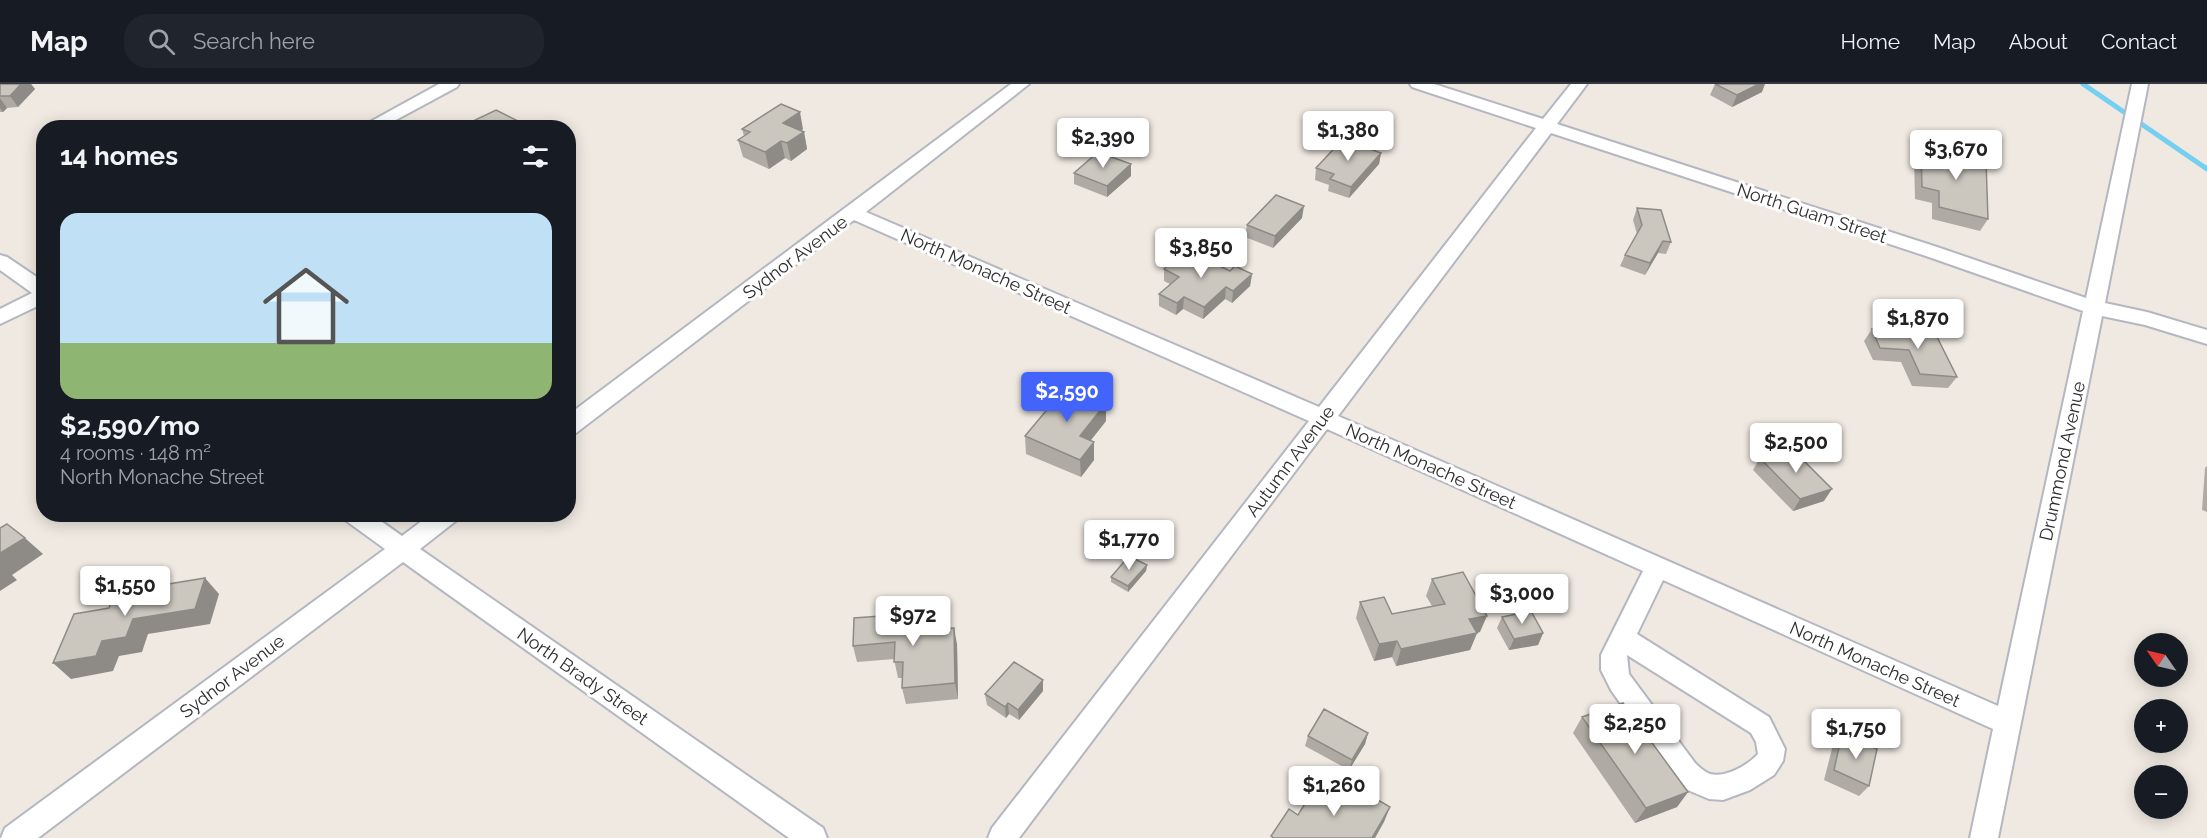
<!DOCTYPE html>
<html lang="en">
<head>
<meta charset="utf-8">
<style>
  :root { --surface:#171b24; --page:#20242c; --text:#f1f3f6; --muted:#9ea1a6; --line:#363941; --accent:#4264fb }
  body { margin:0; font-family:Raleway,sans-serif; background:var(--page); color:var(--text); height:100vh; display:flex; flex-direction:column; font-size:22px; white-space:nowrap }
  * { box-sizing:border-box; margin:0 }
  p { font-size:20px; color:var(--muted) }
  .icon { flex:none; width:33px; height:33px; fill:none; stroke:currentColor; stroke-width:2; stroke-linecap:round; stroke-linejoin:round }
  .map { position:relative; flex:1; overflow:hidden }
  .side { position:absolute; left:36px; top:36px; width:540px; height:402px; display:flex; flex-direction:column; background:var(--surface); border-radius:24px; box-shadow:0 3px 15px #0003 }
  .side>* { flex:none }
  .needle { width:39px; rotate:304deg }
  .controls { position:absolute; left:2134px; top:549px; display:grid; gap:12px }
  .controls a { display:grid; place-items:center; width:54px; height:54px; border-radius:50%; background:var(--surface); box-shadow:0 3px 15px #0003; font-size:30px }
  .price { position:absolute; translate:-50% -51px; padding:0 14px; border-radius:6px; background:#fff; color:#222; font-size:20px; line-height:39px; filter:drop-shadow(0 2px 3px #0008) }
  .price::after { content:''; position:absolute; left:50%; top:36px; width:18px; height:14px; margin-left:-9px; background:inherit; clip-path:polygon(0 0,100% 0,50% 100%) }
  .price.current { background:var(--accent); color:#fff }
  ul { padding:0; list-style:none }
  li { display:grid; align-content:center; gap:12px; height:318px; padding:0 24px }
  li+li { border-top:2px solid var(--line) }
  li span { display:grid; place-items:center; height:186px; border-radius:18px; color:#555 }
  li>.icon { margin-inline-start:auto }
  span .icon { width:108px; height:108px; fill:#fffc; stroke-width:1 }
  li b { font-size:26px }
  h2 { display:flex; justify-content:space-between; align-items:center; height:72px; padding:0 24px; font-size:26px }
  header { display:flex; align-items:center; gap:36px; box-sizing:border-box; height:84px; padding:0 30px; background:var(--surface); border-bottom:2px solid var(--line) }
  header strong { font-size:28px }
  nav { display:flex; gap:33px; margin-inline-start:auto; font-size:21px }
  .search { width:420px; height:54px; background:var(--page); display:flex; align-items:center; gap:15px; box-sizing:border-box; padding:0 21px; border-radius:24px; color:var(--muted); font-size:22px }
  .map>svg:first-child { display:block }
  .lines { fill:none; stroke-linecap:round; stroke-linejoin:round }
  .stream { stroke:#75cff0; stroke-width:5 }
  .minor-casing { stroke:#b4b7c1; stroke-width:4 }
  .minor { fill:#fff; fill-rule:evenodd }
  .wall { fill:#afaba4 }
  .shaded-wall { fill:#8e8b86 }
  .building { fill:#cbc7bf; stroke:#8e8b86; stroke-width:1.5 }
  .labels { text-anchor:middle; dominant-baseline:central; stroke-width:6; stroke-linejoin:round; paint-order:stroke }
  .street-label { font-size:18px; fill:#2e2e2e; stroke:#fff }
</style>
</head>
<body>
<header>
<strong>Map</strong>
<div class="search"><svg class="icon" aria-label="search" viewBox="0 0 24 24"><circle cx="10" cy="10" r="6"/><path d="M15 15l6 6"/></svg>Search here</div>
<nav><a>Home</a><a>Map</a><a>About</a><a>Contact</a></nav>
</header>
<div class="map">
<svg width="2207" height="754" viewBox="0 0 2207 754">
  <rect width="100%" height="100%" fill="#efe9e1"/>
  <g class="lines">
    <path class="stream" d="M2083 0 2207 85"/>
    <defs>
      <path id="minor" d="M439 0H459L457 3 381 44H359Z
        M1011 0H1029L866 128 1319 323 1536 44 1412 3 1410 0H1434L1543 35 1571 0H1587L1557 40 1940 164 2086 214 2132 0H2148L2105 219 2147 228 2207 246V260L2145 241 2102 232 1998 754H1970L1993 645 1663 496 1637 550 1769 633 1785 665 1783 677 1774 691 1750 706 1723 716 1709 715 1683 704 1675 697 1611 606 1601 586V571L1643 487 1327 345 1019 754H988L992 744 1309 337 854 136 576 349 568 351V331ZM1551 49 1926 172 2083 227 1998 622 1338 332ZM1627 571 1751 649 1756 658 1758 670C1748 681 1726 694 1710 690 1705 688 1699 683 1695 679L1629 590Z
        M0 171 7 173 44 198V219L0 240V225L32 209 0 186Z
        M342 430H371L402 452 431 430H460L457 436 420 465 823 744 827 754H789L403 478 38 754H1L5 744 385 465 345 436Z"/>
    </defs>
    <use href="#minor" class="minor-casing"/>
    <use href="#minor" class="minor"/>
  </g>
  <path class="wall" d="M0 0H31L35 5 18 23 7 24 3 28H0Z
    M1715 0 1762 8 1732 23 1710 11Z
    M742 45H803L801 47 804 48 807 65 791 77 785 74 769 85 743 73 738 56 744 52Z
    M1921 63 1988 135 1980 147 1932 135V119L1915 115 1914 74Z
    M1381 69 1379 80 1349 114 1328 107 1329 101 1315 96 1316 84Z
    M1131 80V92L1107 113 1074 100V89Z
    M1637 124 1671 158 1666 170 1658 169 1645 191 1620 182 1625 171 1637 150 1633 136Z
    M1302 134 1273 164 1245 153 1247 141Z
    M1164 185 1230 187 1252 190 1250 202 1232 219 1225 215 1203 235 1183 225 1176 231 1159 222V210L1170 200 1164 197Z
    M1872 245 1957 293 1948 304 1912 302 1901 278 1873 276 1864 257Z
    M1106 319V337L1090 357 1094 358V376L1081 393 1026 370 1025 352Z
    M1760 374 1824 417 1793 427 1753 386Z
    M2207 382V428L2202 426 2205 384Z
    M1147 481 1146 487 1128 508 1111 498V493Z
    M1432 495 1480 548 1477 549 1470 566 1396 582 1392 573 1374 577 1356 534 1360 518 1392 530 1432 522 1426 512Z
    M908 530 909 534 937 532 939 545 957 560 958 615 906 620 902 604V594H898L894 575 857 578 853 562Z
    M1502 533 1543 549 1538 561 1509 566 1497 544Z
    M1043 607 1019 636 1009 630 1006 634 987 621 985 610Z
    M1582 633 1688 708 1677 723 1635 739 1573 649Z
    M1368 649 1365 660 1349 686 1305 662 1308 652Z
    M1842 650 1869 702 1859 712 1824 696 1833 661Z"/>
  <path class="shaded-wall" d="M20 0H31L35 5 18 23 10 12Z
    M1759 0H1765L1762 8 1732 23 1737 11Z
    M0 14 7 24 3 28 0 24Z
    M800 28 803 45 787 56 783 39Z
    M516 36 519 44H502Z
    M804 48 807 65 791 77 787 59Z
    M781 57 785 74 769 85 765 68Z
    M1381 69 1379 80 1349 114 1351 103Z
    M1131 80V92L1107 113V102Z
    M1304 122 1302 134 1273 164 1275 152Z
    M1663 157 1658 169 1645 191 1650 179Z
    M1252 190 1250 202 1232 219 1233 207Z
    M1226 203 1225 215 1203 235 1204 223Z
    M1184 213 1183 225 1176 231 1177 219Z
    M1106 319V337L1080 370V352Z
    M1094 358V376L1081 393 1080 376Z
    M1832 405 1824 417 1793 427 1800 415Z
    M25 454 43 470 12 491 17 496 0 507V469Z
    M1147 481 1146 487 1128 508V502Z
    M205 494 219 510 210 540 148 550 142 568 119 572 113 587 71 595 53 579 102 557 133 535Z
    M1487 532 1480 548 1463 552 1469 535Z
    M954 544 957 560 958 615 955 599Z
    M1477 549 1470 566 1396 582 1401 565Z
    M1543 549 1538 561 1509 566 1514 555Z
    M1397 557 1392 573 1374 577 1379 560Z
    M1043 596V607L1019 636 1018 626Z
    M1008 619 1009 630 1006 634 1005 623Z
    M1368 649 1365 660 1349 686 1352 676Z
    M1688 708 1677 723 1635 739 1646 724Z
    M1390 723 1384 738 1375 754H1372Z"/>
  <path class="building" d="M0 0H21L10 12H0Z
    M1715 0H1759L1737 11Z
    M781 20 800 28 783 39 804 48 787 59 781 57 765 68 738 56 750 48 742 45Z
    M496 26 516 36 502 44H467L476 39 473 37Z
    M164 40 171 44H156Z
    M1343 55 1381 69 1351 103 1330 95 1334 90 1316 84Z
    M1921 63 1986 77 1988 135 1939 123V107L1922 103Z
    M1098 68 1131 80 1107 102 1074 89Z
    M1276 111 1304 122 1275 152 1247 141Z
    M1637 124 1661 126 1671 158 1663 157 1650 179 1625 171 1642 141Z
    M1187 166 1230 187 1235 182 1252 190 1233 207 1226 203 1204 223 1184 213 1177 219 1159 210 1179 193 1164 185Z
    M1872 245 1935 249 1957 293 1920 290 1909 266 1880 264Z
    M1066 303 1106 319 1080 352 1094 358 1080 376 1025 352Z
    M1791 364 1832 405 1800 415 1760 374Z
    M7 440 25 454 0 469V444Z
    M1129 472 1147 481 1128 502 1111 493Z
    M1463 488 1487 532 1469 535 1477 549 1401 565 1397 557 1379 560 1360 518 1384 513 1392 530 1445 520 1432 495Z
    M205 494 195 525 133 535 126 553 102 557 96 572 53 579 74 530 109 524 114 509Z
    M1531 527 1543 549 1514 555 1502 533Z
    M908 530V534L937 532V545L954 544 955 599 902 604 903 578H894L895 558 853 562 854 534Z
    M1014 578 1043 596 1018 626 1008 619 1005 623 985 610Z
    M1623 619 1688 708 1646 724 1582 633Z
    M1324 625 1368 649 1352 676 1308 652Z
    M1842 650 1877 665 1869 702 1834 686Z
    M1351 700 1390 723 1372 754H1274L1271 752 1289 725 1298 731 1314 705 1339 720Z"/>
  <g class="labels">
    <g class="street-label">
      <text transform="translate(1812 129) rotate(18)">North Guam Street</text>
      <text transform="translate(795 173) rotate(-37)">Sydnor Avenue</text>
      <text transform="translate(986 187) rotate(24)">North Monache Street</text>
      <text transform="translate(1290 377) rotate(-53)">Autumn Avenue</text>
      <text transform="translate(2062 377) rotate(-78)">Drummond Avenue</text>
      <text transform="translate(1431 382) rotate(24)">North Monache Street</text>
      <text transform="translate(1875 580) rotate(24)">North Monache Street</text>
      <text transform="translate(232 592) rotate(-37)">Sydnor Avenue</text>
      <text transform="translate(583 592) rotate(35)">North Brady Street</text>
    </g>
  </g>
</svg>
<div class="controls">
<a><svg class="needle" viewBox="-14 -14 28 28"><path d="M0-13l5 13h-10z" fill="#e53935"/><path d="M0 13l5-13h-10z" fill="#9ea1a6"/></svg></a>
<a>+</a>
<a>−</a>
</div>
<b class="price" style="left:1348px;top:78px">$1,380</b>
<b class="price" style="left:1103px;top:85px">$2,390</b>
<b class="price" style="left:1956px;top:97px">$3,670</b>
<b class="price" style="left:1201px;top:195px">$3,850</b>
<b class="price" style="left:1918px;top:266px">$1,870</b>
<b class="price current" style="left:1067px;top:339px">$2,590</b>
<b class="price" style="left:1796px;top:390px">$2,500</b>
<b class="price" style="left:1129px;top:487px">$1,770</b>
<b class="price" style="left:125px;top:533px">$1,550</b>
<b class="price" style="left:1522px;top:541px">$3,000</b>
<b class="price" style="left:913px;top:563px">$972</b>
<b class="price" style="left:1635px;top:671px">$2,250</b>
<b class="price" style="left:1856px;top:676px">$1,750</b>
<b class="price" style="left:1334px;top:733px">$1,260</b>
<section class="side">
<h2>14 homes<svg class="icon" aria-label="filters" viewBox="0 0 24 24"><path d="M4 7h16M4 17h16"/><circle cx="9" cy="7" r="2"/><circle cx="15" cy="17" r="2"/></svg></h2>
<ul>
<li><span style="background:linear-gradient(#bfe0f5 70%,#8fb573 0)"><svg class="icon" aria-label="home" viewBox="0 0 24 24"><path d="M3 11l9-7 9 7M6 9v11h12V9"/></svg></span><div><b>$2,590/mo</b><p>4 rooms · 148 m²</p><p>North Monache Street</p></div></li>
</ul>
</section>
</div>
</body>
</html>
